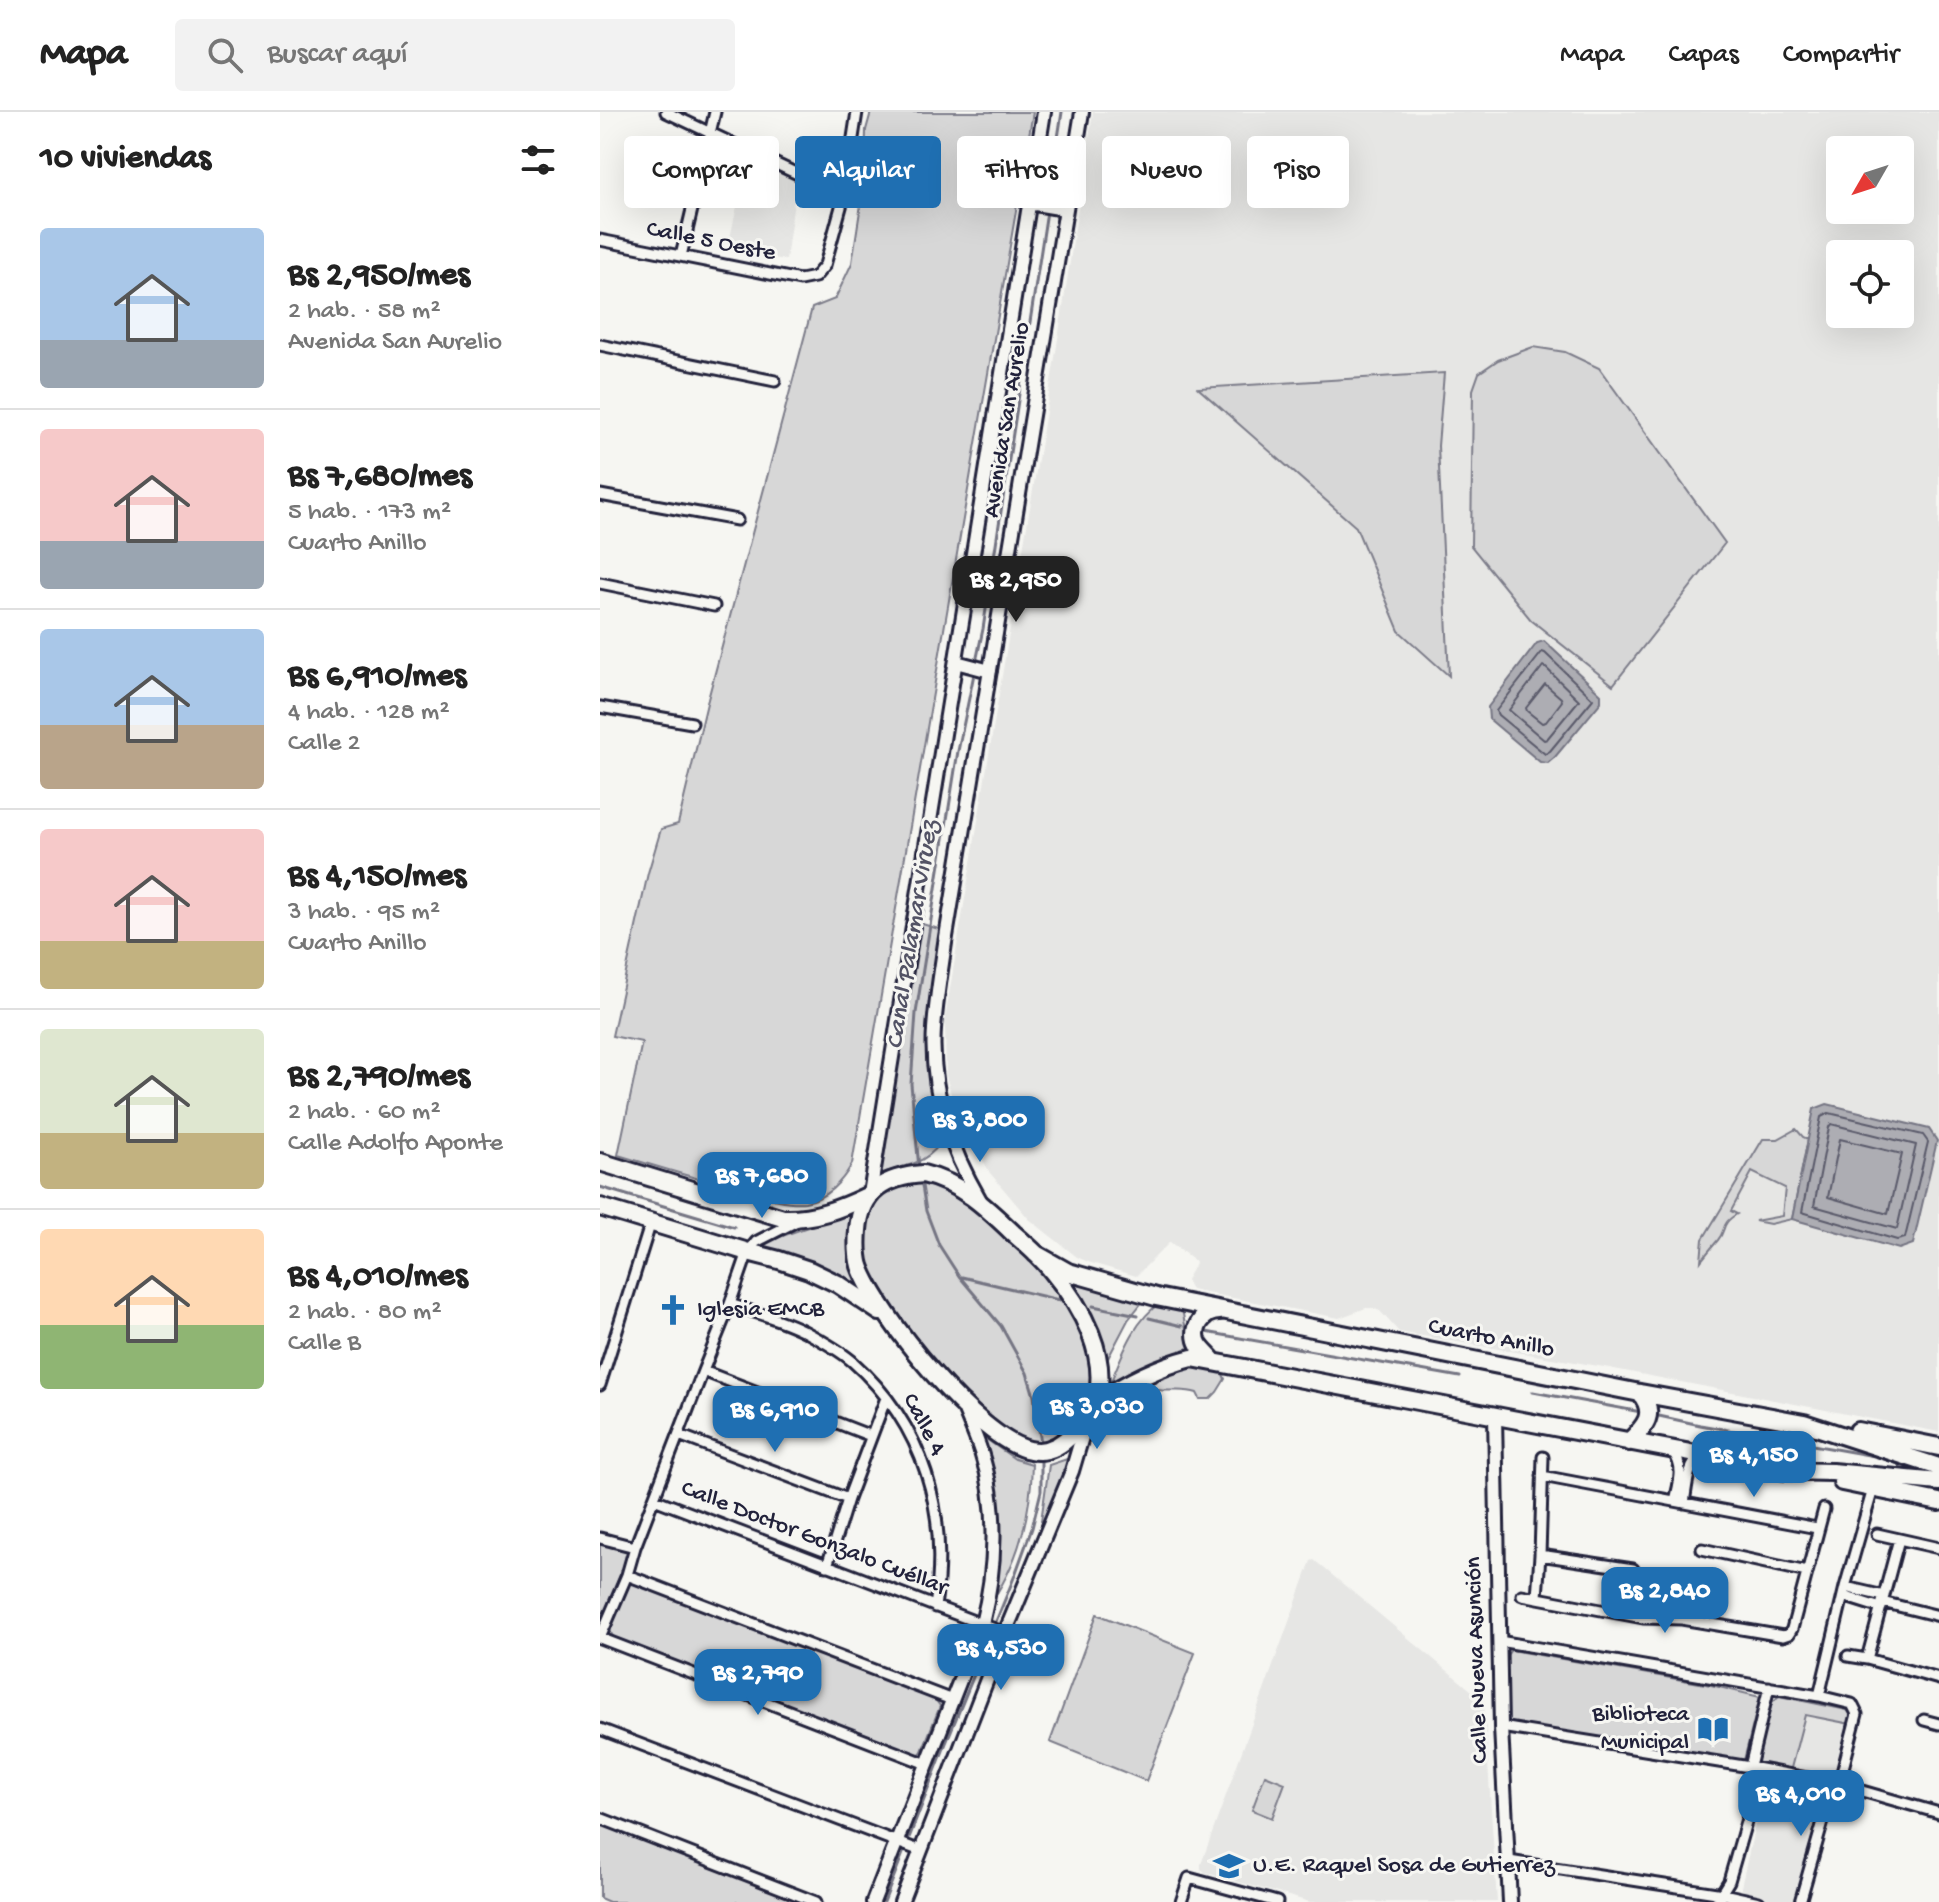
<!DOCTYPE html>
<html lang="es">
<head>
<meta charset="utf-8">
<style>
  :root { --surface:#fff; --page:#f2f2f2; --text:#222; --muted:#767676; --line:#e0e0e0; --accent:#1f6fb2 }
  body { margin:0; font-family:"Gochi Hand",sans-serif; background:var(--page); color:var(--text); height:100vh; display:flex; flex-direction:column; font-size:30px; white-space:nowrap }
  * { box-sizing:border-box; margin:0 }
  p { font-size:26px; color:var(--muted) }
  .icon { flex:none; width:44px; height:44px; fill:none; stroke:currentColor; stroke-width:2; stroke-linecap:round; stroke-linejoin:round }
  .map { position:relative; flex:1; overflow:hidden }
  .details { display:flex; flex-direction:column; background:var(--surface); width:600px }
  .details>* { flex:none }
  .top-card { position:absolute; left:24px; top:24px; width:760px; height:72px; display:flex; gap:16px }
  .needle { width:52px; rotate:231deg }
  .tools { position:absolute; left:1226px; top:24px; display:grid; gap:16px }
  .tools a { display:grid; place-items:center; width:88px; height:88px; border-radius:8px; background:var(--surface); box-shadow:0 8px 32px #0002; font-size:40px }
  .price { position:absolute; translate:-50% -68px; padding:0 18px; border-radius:16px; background:var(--accent); color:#fff; font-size:26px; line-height:52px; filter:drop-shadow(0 2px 4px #0008) }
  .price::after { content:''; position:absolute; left:50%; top:48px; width:24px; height:18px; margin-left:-12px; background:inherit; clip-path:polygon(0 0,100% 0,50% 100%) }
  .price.current { background:#222; color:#fff }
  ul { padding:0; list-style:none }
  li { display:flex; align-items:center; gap:24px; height:200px; padding:0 40px }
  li+li { border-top:2px solid var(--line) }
  li span { display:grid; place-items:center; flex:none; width:224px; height:160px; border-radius:8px; color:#555 }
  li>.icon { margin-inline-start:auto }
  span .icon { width:96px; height:96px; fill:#fffc; stroke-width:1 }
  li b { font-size:34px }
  h2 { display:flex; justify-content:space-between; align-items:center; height:96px; padding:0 40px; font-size:34px }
  .pill { padding:0 28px; border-radius:8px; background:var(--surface); box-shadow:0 8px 32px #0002; font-size:28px; line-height:72px }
  .pill.current { background:var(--accent); color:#fff }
  header { display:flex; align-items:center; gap:48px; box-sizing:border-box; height:112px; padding:0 40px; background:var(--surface); border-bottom:2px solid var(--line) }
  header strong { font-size:38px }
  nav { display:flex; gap:44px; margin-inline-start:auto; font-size:28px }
  .search { width:560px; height:72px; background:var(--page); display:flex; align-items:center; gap:20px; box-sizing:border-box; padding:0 28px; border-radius:8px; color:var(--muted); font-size:30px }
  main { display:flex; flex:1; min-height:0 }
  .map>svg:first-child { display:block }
  .built { fill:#e6e6e4; fill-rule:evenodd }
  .green { fill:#d7d7d7; stroke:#7c7c89; stroke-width:2 }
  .water { fill:#adadb3; stroke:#757583; stroke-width:2 }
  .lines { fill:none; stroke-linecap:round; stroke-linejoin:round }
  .shore { stroke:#5a5a6b; stroke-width:2 }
  .stream { stroke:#757583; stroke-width:3 }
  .street-casing { stroke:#22223b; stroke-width:15 }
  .secondary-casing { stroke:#22223b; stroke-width:18 }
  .highway-casing { stroke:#22223b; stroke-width:22 }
  .street { stroke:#f6f6f2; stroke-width:9 }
  .secondary { stroke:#f6f6f2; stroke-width:12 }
  .highway { stroke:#f6f6f2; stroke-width:16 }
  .labels { text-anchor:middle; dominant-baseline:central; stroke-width:6; stroke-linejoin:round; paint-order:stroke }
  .street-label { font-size:24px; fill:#22223b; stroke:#f6f6f2 }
  .poi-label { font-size:24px; fill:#22223b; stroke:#f6f6f2; text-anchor:start }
  .water-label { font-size:26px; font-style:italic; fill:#535365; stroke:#f6f6f2 }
</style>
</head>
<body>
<header>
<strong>Mapa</strong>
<div class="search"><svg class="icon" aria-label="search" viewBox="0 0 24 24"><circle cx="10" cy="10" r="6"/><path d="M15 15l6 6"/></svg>Buscar aquí</div>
<nav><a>Mapa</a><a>Capas</a><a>Compartir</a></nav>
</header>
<main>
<section class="details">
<h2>10 viviendas<svg class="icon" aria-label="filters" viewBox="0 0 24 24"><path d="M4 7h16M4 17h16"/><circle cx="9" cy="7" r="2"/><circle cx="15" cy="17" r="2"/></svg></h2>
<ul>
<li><span style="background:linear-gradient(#a9c7e8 70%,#9aa5b1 0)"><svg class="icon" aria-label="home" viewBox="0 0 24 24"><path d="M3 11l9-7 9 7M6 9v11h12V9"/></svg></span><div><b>Bs 2,950/mes</b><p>2 hab. · 58 m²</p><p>Avenida San Aurelio</p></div></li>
<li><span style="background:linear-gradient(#f6c9c9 70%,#9aa5b1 0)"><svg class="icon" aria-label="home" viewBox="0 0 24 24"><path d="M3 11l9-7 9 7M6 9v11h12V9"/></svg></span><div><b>Bs 7,680/mes</b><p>5 hab. · 173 m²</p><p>Cuarto Anillo</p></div></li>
<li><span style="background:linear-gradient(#a9c7e8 60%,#b9a48a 0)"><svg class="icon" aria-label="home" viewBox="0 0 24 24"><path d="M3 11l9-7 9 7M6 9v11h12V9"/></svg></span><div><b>Bs 6,910/mes</b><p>4 hab. · 128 m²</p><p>Calle 2</p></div></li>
<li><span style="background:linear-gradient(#f6c9c9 70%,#c2b280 0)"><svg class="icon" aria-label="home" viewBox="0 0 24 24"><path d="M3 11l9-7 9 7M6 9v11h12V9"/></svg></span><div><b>Bs 4,150/mes</b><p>3 hab. · 95 m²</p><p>Cuarto Anillo</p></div></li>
<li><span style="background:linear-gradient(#dfe7d0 65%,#c2b280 0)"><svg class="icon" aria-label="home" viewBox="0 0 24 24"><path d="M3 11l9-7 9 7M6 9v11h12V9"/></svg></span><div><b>Bs 2,790/mes</b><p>2 hab. · 60 m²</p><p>Calle Adolfo Aponte</p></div></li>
<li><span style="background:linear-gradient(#ffd9b3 60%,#8fb573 0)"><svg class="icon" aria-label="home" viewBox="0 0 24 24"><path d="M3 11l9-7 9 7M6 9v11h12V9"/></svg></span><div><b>Bs 4,010/mes</b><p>2 hab. · 80 m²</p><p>Calle B</p></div></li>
</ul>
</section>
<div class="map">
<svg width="1339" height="1790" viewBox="0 0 1339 1790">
  <rect width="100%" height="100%" fill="#f6f6f2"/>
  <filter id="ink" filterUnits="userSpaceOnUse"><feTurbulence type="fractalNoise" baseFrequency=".0125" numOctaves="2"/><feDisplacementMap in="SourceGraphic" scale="16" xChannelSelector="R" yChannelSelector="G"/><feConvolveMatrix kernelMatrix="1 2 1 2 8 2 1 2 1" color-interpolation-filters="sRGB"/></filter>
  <g filter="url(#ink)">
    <path class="built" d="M493 0H1339V1320L1004 1255 799 1220 780 1199 772 1196H766L739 1206 591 1178 586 1168 596 1150 570 1130 536 1164 488 1150 477 1145 429 1107 390 1061 356 999 346 964 345 907 458 227ZM1240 38H1300V98H1240ZM1240 142H1300V202H1240Z
      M148 45 197 67 186 148 127 139Z
      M714 1448 884 1589 897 1790H710L606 1761 601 1757V1752L711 1449Z
      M1205 1603 1251 1612 1234 1665 1190 1660Z
      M1166 1666 1223 1678 1193 1790H1177L1145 1782 1141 1775Z"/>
    <path class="green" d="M271 0H433L252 1052C242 1070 226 1087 205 1090 185 1092 157 1083 138 1078 98 1067 58 1055 18 1043L42 930 12 924 48 761 61 717 78 712 107 591 212 196 235 187 252 151 265 66 266 18Z
      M933 235 965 240 999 256 1125 431 1013 573 931 508 871 434 873 278 879 261 898 248Z
      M844 261 838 334 849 564 799 519 756 415 598 276Z
      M319 811 342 818 328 918 344 1024C332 1051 305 1054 279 1062Z
      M1196 1017 1203 1025 1208 1027 1192 1107 1170 1112 1155 1109 1182 1104 1185 1076 1152 1060 1131 1099 1137 1102C1120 1112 1127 1117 1118 1128 1112 1135 1107 1141 1101 1149L1103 1127 1163 1027H1178Z
      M325 1069 362 1085 428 1142 468 1190 484 1223 491 1249V1284L482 1299 448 1332H429L394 1310 371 1292 315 1231 265 1155V1112L273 1093 285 1080 306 1070Z
      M253 1099C245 1137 248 1146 264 1181L157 1137 171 1128Z
      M469 1165 488 1174 543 1189 528 1208 506 1250C497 1220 486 1192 469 1165Z
      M560 1191 582 1196C585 1213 586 1226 596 1240L508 1276C521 1247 532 1210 560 1191Z
      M596 1252 622 1260 625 1267 617 1280 610 1287H600L597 1281C583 1276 572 1280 558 1278L514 1307 511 1308 504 1305 501 1301 510 1289 579 1255Z
      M383 1325 415 1347 432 1352C431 1397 421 1442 397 1481 400 1427 397 1377 383 1325Z
      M467 1347H470L444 1411 441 1409 449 1353Z
      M0 1429 28 1437 29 1440 0 1515Z
      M30 1470 334 1586 340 1594 322 1639 319 1643H314L16 1527 12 1523 10 1517 26 1473Z
      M497 1502 595 1541 546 1669 450 1630Z
      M911 1538 1111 1573 1160 1585 1144 1648 907 1611 905 1608 904 1547Z
      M1179 1584 1247 1598 1253 1605 1251 1612 1205 1603 1190 1660 1160 1653 1157 1647 1172 1590Z
      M665 1663 685 1671 672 1706 652 1698Z
      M0 1711 202 1790H9L0 1786Z"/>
    <path class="water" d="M944 529 1001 582V590L955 645 948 651 940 650 889 607 888 595 937 531Z
      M1227 992 1329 1017 1337 1029 1313 1132 1299 1137 1192 1107 1214 997Z"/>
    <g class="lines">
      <path class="shore" d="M942 540 945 541 993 587 950 639 945 642 898 603 896 599Z
        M943 554 946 556 979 588 947 627 944 628 909 598Z
        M945 572 961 586 962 589 946 610 942 611 927 599 926 596Z
        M1229 1001 1323 1023 1328 1030 1305 1126 1297 1128 1202 1100 1221 1005Z
        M1231 1012 1316 1033 1297 1117 1214 1094 1229 1015Z
        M1240 1027 1302 1042 1288 1102 1228 1085Z"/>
      <path class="stream" d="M448 91 462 0
        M376 550 383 517 447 99
        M319 1056 311 972 316 901 358 639 375 557
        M321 1067 326 1099 339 1133 359 1164 401 1214 427 1261 434 1284 441 1331
        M0 1075 134 1115
        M362 1165 459 1188
        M493 1194 538 1203
        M549 1206 582 1214
        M606 1220 860 1265
        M933 1280 1041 1300
        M1059 1304 1100 1313 1280 1345 1309 1356
        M284 1790 346 1631 415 1463 432 1416 441 1379V1343"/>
      <defs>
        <path id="street" d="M66 0 244 84
          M0 128 200 168 215 165 225 153 244 84 257 0
          M81 144 115 0
          M0 233 175 269
          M0 383 137 408
          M0 471 114 494
          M0 595 92 611
          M130 1192C155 1201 182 1207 206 1220 221 1228 239 1238 252 1249 325 1314 349 1401 335 1495
          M103 1259 271 1324
          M0 1273 51 1110
          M79 1323 248 1387
          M1073 1340C1085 1356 1079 1371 1075 1389
          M942 1364 1217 1416
          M54 1387 405 1521
          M1084 1391C1087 1374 1087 1354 1101 1344
          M1277 1422 1339 1436
          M0 1426 35 1435
          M1102 1437 1207 1460
          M940 1443 1033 1457
          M227 1454 248 1387 286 1286
          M27 1463 352 1588
          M1245 1475 1284 1484
          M922 1483 1043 1506 1082 1507 1183 1524 1189 1522 1192 1517 1224 1397
          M1243 1484 1281 1496
          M937 1485 940 1443 943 1345
          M1282 1490 1339 1504
          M0 1526 27 1463 35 1435 103 1259 130 1192 148 1140 156 1130 197 1109
          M0 1526 327 1652
          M899 1529 1219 1584 1252 1592 1257 1602 1239 1672
          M1248 1544 1267 1547 1339 1567
          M1267 1547 1299 1427
          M1219 1584 1245 1475 1273 1377
          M1324 1608 1339 1612
          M901 1615 1150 1655 1234 1671 1339 1701
          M0 1617 321 1739
          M1150 1655 1169 1575
          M0 1706 216 1790
          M909 1749 1123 1782 1159 1790
          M581 1790 589 1766 677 1790
          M1116 1790 1129 1769 1161 1658
          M1200 1790 1234 1671"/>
        <path id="secondary" d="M429 91 465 97
          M356 550 390 559
          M270 1082 444 0
          M380 1088C349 1035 330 979 334 917 336 888 341 859 345 831L482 0
          M895 1304 901 1615 910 1790
          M273 1790 382 1512C396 1457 399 1395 381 1340 376 1324 369 1309 363 1294
          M301 1790 405 1521 472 1359 487 1308"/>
        <path id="highway" d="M0 1050 183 1106C214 1107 240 1097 267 1084
          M323 1062C361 1071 386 1095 413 1121 427 1133 441 1145 452 1159 481 1194 511 1246 495 1292 491 1304 482 1313 473 1321 462 1333 447 1342 430 1338 380 1329 277 1202 260 1154 257 1143 257 1130 258 1118 261 1078 286 1065 323 1062Z
          M0 1095 148 1140 179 1148 209 1158 238 1172 280 1200
          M436 1142 468 1160 556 1185 1040 1281 1204 1311 1339 1355
          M613 1249C609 1244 603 1239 599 1233 590 1217 603 1199 620 1199
          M496 1291C526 1271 557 1255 592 1246L1185 1359 1232 1360 1339 1370
          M1258 1319 1339 1335
          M1029 1330C1045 1314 1057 1302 1040 1281
          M1242 1370 1339 1390"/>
      </defs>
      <use href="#street" class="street-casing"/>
      <use href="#secondary" class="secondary-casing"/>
      <use href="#highway" class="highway-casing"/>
      <use href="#street" class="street"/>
      <use href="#secondary" class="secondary"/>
      <use href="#highway" class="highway"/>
    </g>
  </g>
  <defs>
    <symbol id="church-bare" viewBox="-9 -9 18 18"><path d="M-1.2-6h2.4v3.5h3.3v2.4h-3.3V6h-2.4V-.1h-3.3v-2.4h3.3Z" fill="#1f6fb2" stroke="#f6f6f2" stroke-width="2.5" paint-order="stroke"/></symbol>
    <symbol id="library-bare" viewBox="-9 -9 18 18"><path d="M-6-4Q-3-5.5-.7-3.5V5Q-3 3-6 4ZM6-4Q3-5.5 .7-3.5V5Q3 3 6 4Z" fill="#1f6fb2" stroke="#f6f6f2" stroke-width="2.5" paint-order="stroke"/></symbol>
    <symbol id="school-bare" viewBox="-9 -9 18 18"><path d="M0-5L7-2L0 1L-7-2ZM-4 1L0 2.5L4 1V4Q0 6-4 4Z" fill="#1f6fb2" stroke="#f6f6f2" stroke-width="2.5" paint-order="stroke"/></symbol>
  </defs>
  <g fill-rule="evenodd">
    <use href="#church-bare" x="51" y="1176" width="44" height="44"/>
    <use href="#library-bare" x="1091" y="1595" width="44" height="44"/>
    <use href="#school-bare" x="607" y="1732" width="44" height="44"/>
  </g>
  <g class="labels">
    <g class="street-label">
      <text transform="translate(111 130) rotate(11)">Calle 5 Oeste</text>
      <text transform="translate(408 308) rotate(-81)">Avenida San Aurelio</text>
      <text transform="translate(891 1227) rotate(11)">Cuarto Anillo</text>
      <text transform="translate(323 1313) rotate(62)">Calle 4</text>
      <text transform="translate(214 1427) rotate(21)">Calle Doctor Gonzalo Cuéllar</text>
      <text transform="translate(878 1548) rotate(-92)">Calle Nueva Asunción</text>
    </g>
    <g class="poi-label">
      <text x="97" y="1198">Iglesia EMCB</text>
      <text x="1089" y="1603" text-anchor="end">Biblioteca<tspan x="1089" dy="28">Municipal</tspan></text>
      <text x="653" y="1754">U.E. Raquel Sosa de Gutierrez</text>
    </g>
    <g class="water-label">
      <text transform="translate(314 823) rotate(-81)">Canal Palamar Viruez</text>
    </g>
  </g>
</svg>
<div class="tools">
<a><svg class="needle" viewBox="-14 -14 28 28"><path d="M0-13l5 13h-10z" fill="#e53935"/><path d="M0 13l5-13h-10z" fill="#767676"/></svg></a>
<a><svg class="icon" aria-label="locate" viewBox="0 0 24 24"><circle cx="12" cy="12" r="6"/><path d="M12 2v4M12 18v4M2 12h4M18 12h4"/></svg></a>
</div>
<b class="price current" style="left:416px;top:512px">Bs 2,950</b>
<b class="price" style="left:380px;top:1052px">Bs 3,800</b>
<b class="price" style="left:162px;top:1108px">Bs 7,680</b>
<b class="price" style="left:497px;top:1339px">Bs 3,030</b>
<b class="price" style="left:175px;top:1342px">Bs 6,910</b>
<b class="price" style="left:1154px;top:1387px">Bs 4,150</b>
<b class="price" style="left:1065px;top:1523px">Bs 2,840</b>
<b class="price" style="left:401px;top:1580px">Bs 4,530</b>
<b class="price" style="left:158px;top:1605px">Bs 2,790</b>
<b class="price" style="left:1201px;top:1726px">Bs 4,010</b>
<div class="top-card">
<a class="pill">Comprar</a>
<a class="pill current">Alquilar</a>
<a class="pill">Filtros</a>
<a class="pill">Nuevo</a>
<a class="pill">Piso</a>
</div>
</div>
</main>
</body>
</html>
